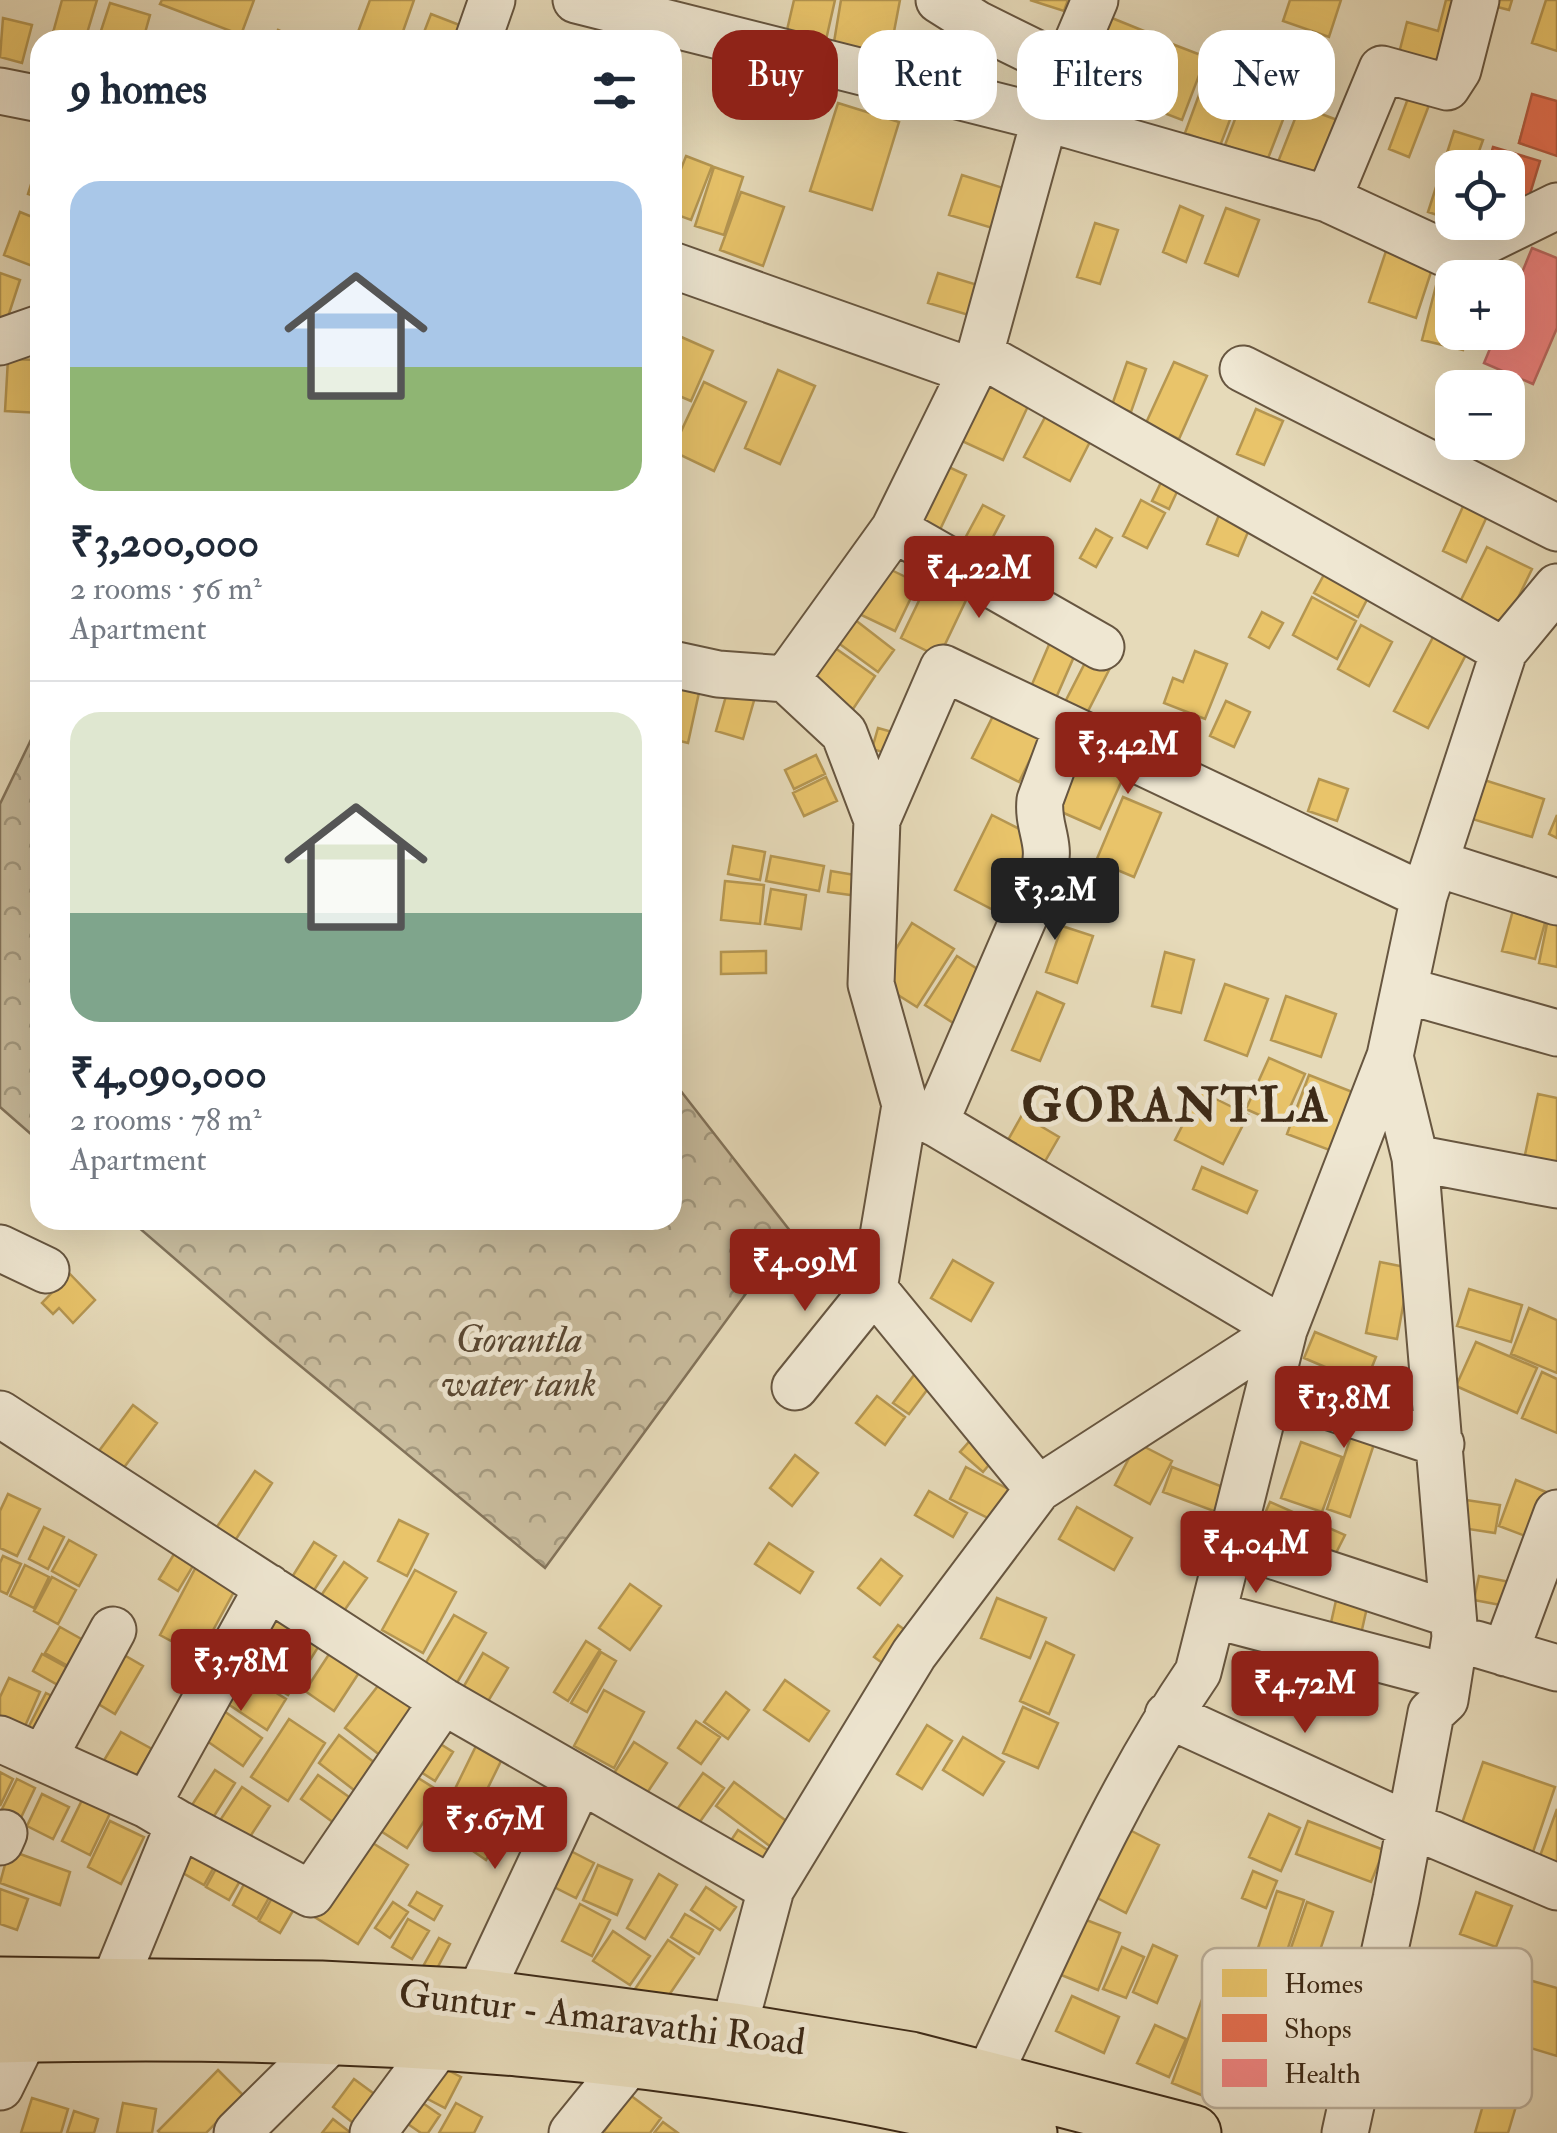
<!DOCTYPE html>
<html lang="en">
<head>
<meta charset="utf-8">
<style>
  :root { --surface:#fff; --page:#f2f2f3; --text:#1f2937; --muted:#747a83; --line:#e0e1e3; --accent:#8f2418 }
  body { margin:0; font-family:"IM FELL Double Pica",serif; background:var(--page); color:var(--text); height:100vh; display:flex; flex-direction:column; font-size:38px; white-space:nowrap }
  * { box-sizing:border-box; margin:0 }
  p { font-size:32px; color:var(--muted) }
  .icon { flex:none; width:55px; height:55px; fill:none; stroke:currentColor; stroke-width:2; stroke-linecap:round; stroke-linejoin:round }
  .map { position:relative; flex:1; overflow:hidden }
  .panel { position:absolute; left:30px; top:30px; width:652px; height:1200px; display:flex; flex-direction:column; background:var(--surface); border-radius:30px; box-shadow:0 10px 40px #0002 }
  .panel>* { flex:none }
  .banner { position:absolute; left:712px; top:30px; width:692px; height:90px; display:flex; gap:20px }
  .tools { position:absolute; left:1435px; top:150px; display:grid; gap:20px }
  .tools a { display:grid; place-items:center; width:90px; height:90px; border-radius:20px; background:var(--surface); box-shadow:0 10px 40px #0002; font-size:50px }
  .price { position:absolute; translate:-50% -85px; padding:0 22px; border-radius:10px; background:var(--accent); color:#fff; font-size:32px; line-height:65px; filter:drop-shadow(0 2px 5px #0008) }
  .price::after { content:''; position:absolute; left:50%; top:60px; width:30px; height:22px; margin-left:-15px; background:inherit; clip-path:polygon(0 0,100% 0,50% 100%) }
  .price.selected { background:#222; color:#fff }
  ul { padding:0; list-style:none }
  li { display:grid; align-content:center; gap:20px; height:530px; padding:0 40px }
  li+li { border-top:2px solid var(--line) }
  li span { display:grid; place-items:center; height:310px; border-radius:30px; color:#555 }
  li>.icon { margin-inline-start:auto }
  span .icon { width:180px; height:180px; fill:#fffc; stroke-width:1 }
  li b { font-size:42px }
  h2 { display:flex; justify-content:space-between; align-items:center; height:120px; padding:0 40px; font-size:42px }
  .pill { padding:0 35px; border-radius:30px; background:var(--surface); box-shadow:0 10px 40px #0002; font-size:35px; line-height:90px }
  .pill.selected { background:var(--accent); color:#fff }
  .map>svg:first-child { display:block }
  .forest { fill:url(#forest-crowns); stroke:#83735a; stroke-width:2.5 }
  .homes { fill:#e9c46a; stroke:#b59651; stroke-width:2.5 }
  .shops { fill:#e76f51; stroke:#b45a40; stroke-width:2.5 }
  .health { fill:#f28482; stroke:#bc6962; stroke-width:2.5 }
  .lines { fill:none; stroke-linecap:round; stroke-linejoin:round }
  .minor-casing { stroke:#675640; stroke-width:49 }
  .major-casing { stroke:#3d2a17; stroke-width:59 }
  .minor { stroke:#efe7d2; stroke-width:45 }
  .major { stroke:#e6dab9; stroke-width:55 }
  .labels { text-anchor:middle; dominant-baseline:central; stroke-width:10; stroke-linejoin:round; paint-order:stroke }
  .park-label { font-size:38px; font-style:italic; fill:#594732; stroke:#efe7d2 }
  .street-label { font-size:38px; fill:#3d2a17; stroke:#efe7d2 }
  .district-label { font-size:48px; font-weight:bold; letter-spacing:2.5px; fill:#3d2a17; stroke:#efe7d2 }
  .key { fill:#efe7d2; stroke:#baae9a; stroke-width:2.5 }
  .key-label { font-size:28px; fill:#3d2a17 }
</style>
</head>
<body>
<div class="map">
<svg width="1557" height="2133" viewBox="0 0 1557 2133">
  <defs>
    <pattern id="forest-crowns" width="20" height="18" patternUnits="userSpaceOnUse" patternTransform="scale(2.5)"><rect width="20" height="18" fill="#c9bc9d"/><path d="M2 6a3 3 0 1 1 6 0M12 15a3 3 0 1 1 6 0" fill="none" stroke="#a4997f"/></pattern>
  </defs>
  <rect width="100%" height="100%" fill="#e6dab9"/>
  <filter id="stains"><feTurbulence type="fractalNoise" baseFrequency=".002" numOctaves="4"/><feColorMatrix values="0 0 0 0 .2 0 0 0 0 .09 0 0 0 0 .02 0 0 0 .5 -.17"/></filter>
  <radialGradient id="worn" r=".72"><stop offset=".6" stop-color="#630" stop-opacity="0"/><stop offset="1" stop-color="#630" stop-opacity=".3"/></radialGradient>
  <path class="forest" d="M40 721V1142L0 1107V804Z
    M673 1081 791 1232 545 1568 269 1340 130 1220H672Z"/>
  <path class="homes" d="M62 0H97L85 40H51Z
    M162 0H254L241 35 160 4Z
    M370 0H414L400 40H355Z
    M794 0H835L826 40 787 30Z
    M841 0H900L889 58 833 48Z
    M1030 0H1068L1064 11Z
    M1290 0H1341L1329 37 1283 21Z
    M1446 0H1473L1453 72 1398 57 1407 22 1438 31Z
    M1487 0H1512L1509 10 1486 4Z
    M1546 0H1557V51L1532 43Z
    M110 3 150 15 143 40H98Z
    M1097 12 1149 33 1123 97 1070 76Z
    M431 14 475 31 472 40H421Z
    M3 18 32 25 22 63 0 57Z
    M278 30 299 40H273Z
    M1154 37 1206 57 1182 120 1130 100Z
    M1211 62 1247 75 1220 146 1185 133Z
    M1249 83 1291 99 1267 161 1225 145Z
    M1410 93 1431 100 1409 157 1389 149Z
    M1532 97 1557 104V154L1519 143Z
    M838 103 899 122 872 210 810 191Z
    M1300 106 1348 124 1324 186 1276 167Z
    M1454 131 1483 140 1473 168H1452V220L1428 212Z
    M40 156V198L28 194Z
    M686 156 712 166 691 220 672 213V192Z
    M714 167 743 177 724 235 695 226Z
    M962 175 1022 194 1009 233 949 215Z
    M741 192 784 207 763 266 720 250Z
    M1180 206 1203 216 1186 262 1163 252Z
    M1226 208 1259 220 1238 276 1205 263Z
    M20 212 40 220V269L4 255Z
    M1095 223 1118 230 1100 284 1077 277Z
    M1386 251 1433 266 1416 318 1369 302Z
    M1440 270 1466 278H1452V332H1467L1463 350 1422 340Z
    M0 273 20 280 4 329 0 328Z
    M938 273 981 286 972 316 928 303Z
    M679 336 713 351 691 401 672 393V350Z
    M8 359 40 360V413L5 411Z
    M1127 362 1146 369 1131 412 1112 405Z
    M1174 362 1207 376 1179 439 1146 423Z
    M982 368 1035 391 1003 460 951 436Z
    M778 370 815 386 780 464 745 448Z
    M704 382 746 402 714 471 672 451Z
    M1452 402V442H1461L1454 461 1433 453Z
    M1052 404 1097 428 1070 481 1024 457Z
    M1256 409 1283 421 1264 465 1237 454Z
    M934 460 966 475 936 538 904 522Z
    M1166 472 1182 481 1169 509 1152 501Z
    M1141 500 1165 513 1147 548 1123 536Z
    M1465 502 1489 512 1466 562 1443 551Z
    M983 505 1004 516 984 554 963 542Z
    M1222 508 1253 520 1238 556 1207 544Z
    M1096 529 1112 538 1096 567 1080 558Z
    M1487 547 1532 569 1503 629 1458 606Z
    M1332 560 1375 584 1358 617 1314 593Z
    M881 565 918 583 895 631 857 613Z
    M929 580 967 598 939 657 901 638Z
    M1312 597 1356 621 1337 659 1293 635Z
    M1262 612 1283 623 1269 648 1249 637Z
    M854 619 894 650 878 672 837 642Z
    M1440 624 1473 641 1428 728 1394 711Z
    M1361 625 1392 642 1369 686 1338 669Z
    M1051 640 1076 652 1052 707 1027 696Z
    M828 643 875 676 853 709 805 677Z
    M1195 651 1227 664 1205 719 1164 703 1173 678 1183 682Z
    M1088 657 1110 668 1085 717 1063 706Z
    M732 675 759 683 743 739 716 731Z
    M674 683 700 688 688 743 672 739Z
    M1226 701 1250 712 1234 747 1210 736Z
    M999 704 1046 727 1019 782 972 758Z
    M878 728 903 735 897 756 872 749Z
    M1083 751 1126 771 1100 829 1057 810Z
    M816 755 825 774 794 789 785 770Z
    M672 770 680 772 672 800Z
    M826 777 837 801 804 816 793 793Z
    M1319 779 1348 789 1337 821 1308 811Z
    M1481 779 1544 799 1532 837 1469 818Z
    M1123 797 1161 813 1134 877 1096 861Z
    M992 815 1039 839 1001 914 955 890Z
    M1557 815V838L1549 834Z
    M733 846 765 852 760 880 728 874Z
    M771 856 824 866 819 891 766 881Z
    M831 871 861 876 858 896 828 892Z
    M725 881 764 885 760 924 721 920Z
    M771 889 806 895 801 929 765 924Z
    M1513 910 1546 919 1535 959 1502 951Z
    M1548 919 1557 921V967L1539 963Z
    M912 923 954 949 917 1007 876 981Z
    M1062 926 1093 936 1077 983 1046 972Z
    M766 951V973L721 974V952Z
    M1165 952 1194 960 1181 1013 1152 1006Z
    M957 956 990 977 958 1026 925 1005Z
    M1225 984 1268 999 1247 1056 1205 1040Z
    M1037 992 1064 1004 1040 1061 1012 1050Z
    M1286 996 1336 1014 1321 1057 1271 1040Z
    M1269 1058 1305 1074 1282 1125 1246 1109Z
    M1309 1075 1355 1093 1332 1151 1287 1134Z
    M1200 1091 1248 1115 1223 1164 1175 1140Z
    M1538 1094 1557 1098V1172L1523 1164Z
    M1022 1115 1059 1137 1036 1177 999 1156Z
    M1202 1167 1257 1191 1247 1213 1193 1189Z
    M953 1260 993 1283 971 1321 931 1298Z
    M1380 1262 1410 1268 1397 1339 1366 1333Z
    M70 1274 95 1300 73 1323 59 1308 53 1314 42 1303Z
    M1469 1289 1522 1305 1511 1342 1457 1326Z
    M1529 1308 1557 1320V1373L1511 1354Z
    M1315 1332 1376 1357 1365 1384 1304 1358Z
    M1476 1342 1537 1368 1517 1413 1456 1386Z
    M1542 1372 1557 1379V1433L1522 1418Z
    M914 1375 930 1386 909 1414 893 1403Z
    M877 1396 905 1417 885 1445 856 1423Z
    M133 1405 157 1423 117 1477 93 1459Z
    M975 1435 998 1454 983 1472 960 1452Z
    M1351 1436 1374 1444 1350 1517 1327 1509Z
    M1301 1442 1342 1457 1322 1512 1281 1498Z
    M1137 1443 1172 1461 1150 1504 1115 1485Z
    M795 1455 818 1473 792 1506 770 1488Z
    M966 1467 1014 1492 998 1523 950 1499Z
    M1172 1467 1228 1489 1219 1513 1163 1492Z
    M255 1471 272 1483 229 1550 210 1537Z
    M1516 1480 1546 1492 1528 1537 1499 1526Z
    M929 1491 967 1513 953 1537 915 1515Z
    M8 1494 40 1509 17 1556 0 1548V1511Z
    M1466 1500 1500 1505 1495 1533 1462 1528Z
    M1270 1502 1345 1535 1333 1559 1259 1527Z
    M1077 1507 1132 1538 1114 1570 1059 1539Z
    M399 1520 428 1534 407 1576 378 1561Z
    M44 1527 64 1537 48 1569 29 1559Z
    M69 1540 96 1555 79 1586 52 1571Z
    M314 1542 336 1556 309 1598 287 1585Z
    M769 1543 813 1572 800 1593 755 1564Z
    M174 1554 193 1566 178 1591 159 1579Z
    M3 1556 21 1564 7 1594 0 1591V1563Z
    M881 1559 902 1576 880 1605 858 1588Z
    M344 1562 367 1578 339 1618 316 1603Z
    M25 1565 49 1577 34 1608 10 1596Z
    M196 1567 236 1588 199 1656 160 1635Z
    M415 1570 456 1592 423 1653 382 1630Z
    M1479 1576 1515 1583 1511 1607 1474 1600Z
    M52 1577 76 1590 58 1624 34 1611Z
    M630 1584 661 1606 630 1650 599 1628Z
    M1337 1596 1368 1603 1359 1643 1328 1636Z
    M997 1598 1046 1618 1030 1658 981 1638Z
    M278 1613 322 1641 288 1695 245 1668Z
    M454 1615 486 1633 454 1688 422 1669Z
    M898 1625 915 1637 891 1669 874 1657Z
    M60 1627 92 1645 77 1671 45 1653Z
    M586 1641 600 1650 568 1701 554 1692Z
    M337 1642 366 1662 334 1711 305 1691Z
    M1046 1642 1074 1655 1049 1714 1020 1701Z
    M112 1648 143 1666 115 1714 85 1696Z
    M601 1652 616 1661 587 1712 571 1703Z
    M483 1653 508 1668 481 1713 457 1698Z
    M42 1654 75 1672 65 1689 33 1671Z
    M246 1674 286 1699 267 1730 228 1704Z
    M9 1678 40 1692 22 1733 0 1722V1697Z
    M785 1680 829 1711 809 1741 764 1710Z
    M381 1682 426 1717 390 1763 345 1728Z
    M604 1690 644 1712 614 1768 574 1746Z
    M726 1692 749 1710 728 1739 704 1722Z
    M46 1693 62 1701 42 1743 25 1734Z
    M1023 1707 1058 1723 1038 1768 1003 1753Z
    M224 1711 262 1738 243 1766 204 1739Z
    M289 1719 325 1743 288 1801 251 1777Z
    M696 1721 720 1737 701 1764 678 1748Z
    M927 1725 952 1741 922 1789 897 1774Z
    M121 1732 152 1749 134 1780 103 1762Z
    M339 1735 384 1770 363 1797 319 1763Z
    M963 1737 1004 1762 983 1795 943 1770Z
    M431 1738 453 1752 435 1781 413 1767Z
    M634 1742 667 1763 643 1799 611 1778Z
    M476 1746 502 1759 478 1808 452 1795Z
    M1483 1762 1555 1787 1532 1855 1460 1829Z
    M404 1769 442 1793 407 1848 370 1824Z
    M215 1770 235 1783 207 1827 186 1814Z
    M0 1772 13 1779 0 1806Z
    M703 1773 724 1788 694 1830 673 1815Z
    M318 1775 359 1804 341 1828 301 1799Z
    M17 1779 35 1788 17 1826 0 1813Z
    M734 1782 789 1823 771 1847 716 1806Z
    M242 1787 270 1806 242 1849 213 1831Z
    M42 1794 69 1807 53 1839 27 1826Z
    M85 1794 113 1807 90 1855 62 1841Z
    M452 1803 473 1817 459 1838 438 1824Z
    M1557 1809V1862L1540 1856Z
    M1269 1814 1300 1828 1281 1871 1249 1857Z
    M110 1821 144 1837 121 1884 88 1867Z
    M1308 1821 1384 1850 1371 1882 1296 1854Z
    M1118 1824 1159 1845 1126 1913 1084 1891Z
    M477 1825 499 1839 486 1860 464 1845Z
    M738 1830 772 1853 761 1872 726 1848Z
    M363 1837 408 1865 358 1944 313 1916Z
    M190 1840 220 1856 204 1885 174 1868Z
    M559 1845 594 1863 576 1898 540 1880Z
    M9 1850 70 1872 60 1905 0 1883Z
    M223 1856 247 1869 229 1900 206 1887Z
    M598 1865 632 1880 617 1915 583 1900Z
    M1253 1871 1277 1881 1266 1908 1242 1898Z
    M250 1873 275 1887 257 1919 233 1905Z
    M659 1874 677 1885 645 1939 627 1928Z
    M706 1887 736 1907 720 1930 691 1910Z
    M0 1889 28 1899 17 1930 0 1924Z
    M276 1891 297 1904 280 1933 259 1921Z
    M1277 1891 1304 1900 1282 1966 1255 1957Z
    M417 1892 442 1906 434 1920 409 1905Z
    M1476 1892 1512 1906 1496 1947 1460 1934Z
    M393 1902 408 1912 390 1938 375 1928Z
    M1307 1902 1333 1912 1311 1977 1284 1968Z
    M580 1904 610 1920 592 1956 562 1941Z
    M685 1914 713 1930 699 1954 671 1937Z
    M1076 1916 1120 1933 1098 1990 1054 1972Z
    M408 1919 429 1931 412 1959 392 1947Z
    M613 1931 650 1956 630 1985 593 1961Z
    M439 1938 450 1944 433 1976 421 1970Z
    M668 1940 694 1958 661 2007 635 1989Z
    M1153 1945 1177 1956 1157 2003 1133 1992Z
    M1122 1947 1144 1957 1126 1998 1103 1989Z
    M1214 1966 1248 1978 1204 2096 1172 2083Z
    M1529 1980 1557 1988V2056L1511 2042Z
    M1072 1996 1119 2017 1104 2053 1056 2031Z
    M1155 2025 1186 2039 1169 2077 1137 2063Z
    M436 2064 461 2077 445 2108 420 2095Z
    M1494 2067 1525 2076 1508 2133H1475Z
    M218 2070 243 2095 206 2133H160L158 2131Z
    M354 2079 384 2101 362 2130 333 2107Z
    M630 2095 661 2118 650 2133H603Z
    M32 2098 68 2109 61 2133H21Z
    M417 2099 440 2115 428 2133H421L402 2120Z
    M123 2103 156 2109 152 2133H117Z
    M456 2103 482 2117 474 2133H439Z
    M74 2111 98 2119 94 2133H67Z
    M333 2119 351 2133H322Z
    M663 2122 678 2133H654Z"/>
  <path class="shops" d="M1532 94 1557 101V156L1519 143Z
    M1493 147 1540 161 1526 207 1508 202V168H1487Z"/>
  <path class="health" d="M1532 248 1557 258V328L1533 384 1484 363 1497 332H1508V307Z"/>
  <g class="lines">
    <defs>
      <path id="minor" d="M576 0 1045 118 1328 199 1453 257 1557 206
        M939 0 977 24 1066 68
        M478 40 492 0
        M0 91 40 99
        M1328 199 1382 69 1447 87 1458 70 1476 0
        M672 265 971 371
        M0 342 40 328
        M980 354 1504 651
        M1243 369 1557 528
        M894 529 1101 647
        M672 664 718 674 786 679
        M877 820 943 668 1424 896
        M1435 863 1557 902
        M1404 990 1557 1033
        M935 1123 1044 871C1052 842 1037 827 1040 800L1067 727
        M1415 1158 1557 1185
        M0 1248 46 1270
        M795 1387 874 1289
        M1270 1387 1441 1444
        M0 1414 443 1701 771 1889
        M1038 1489 874 1289 905 1105 871 984 877 820 844 733 786 679 894 529 980 354 1045 118 1095 0
        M1231 1542 1453 1615
        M1213 1615 1448 1677
        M1476 1644 1557 1668
        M1505 1653 1557 1513
        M1168 1715 1410 1826
        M0 1739 147 1805 179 1824 113 1985
        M44 1757 113 1630
        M147 1805 268 1587
        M179 1824 311 1894 443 1701
        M1432 1834 1557 1887
        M0 1842 4 1833
        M478 1997 580 1780
        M733 2031 771 1889 914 1654 1038 1489 1284 1330 905 1105
        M987 2079C1053 1941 1112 1798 1198 1672L1284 1330 1390 1056
        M0 2087 26 2034
        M237 2133 335 2036
        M373 2133 442 2040
        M572 2133 632 2059
        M1345 2133 1396 1899 1431 1713 1445 1700 1455 1637 1415 1158 1390 1056 1424 896 1504 651 1557 587"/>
      <path id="major" d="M0 1985 321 1989 478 1997 733 2031 911 2060 1193 2133
        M0 2035C345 2026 694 2046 1029 2133"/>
    </defs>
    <use href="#minor" class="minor-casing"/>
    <use href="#major" class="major-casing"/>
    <use href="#minor" class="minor"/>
    <use href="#major" class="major"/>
  </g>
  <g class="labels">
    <g class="park-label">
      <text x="519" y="1340">Gorantla<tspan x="519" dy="44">water tank</tspan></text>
    </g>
    <g class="street-label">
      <text transform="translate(602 2018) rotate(7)">Guntur - Amaravathi Road</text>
    </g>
    <g class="district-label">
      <text x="1176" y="1106">GORANTLA</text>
    </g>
  </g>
  <rect x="1202" y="1948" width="330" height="160" rx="15" class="key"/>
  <rect x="1222" y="1969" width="45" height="28" fill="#e9c46a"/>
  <rect x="1222" y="2014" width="45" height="28" fill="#e76f51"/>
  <rect x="1222" y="2059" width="45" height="28" fill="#f28482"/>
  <g class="key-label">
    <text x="1284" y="1993">Homes</text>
    <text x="1284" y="2038">Shops</text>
    <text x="1284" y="2083">Health</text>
  </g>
  <rect width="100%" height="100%" filter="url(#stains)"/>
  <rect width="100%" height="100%" fill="url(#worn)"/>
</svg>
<div class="tools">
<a><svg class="icon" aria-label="locate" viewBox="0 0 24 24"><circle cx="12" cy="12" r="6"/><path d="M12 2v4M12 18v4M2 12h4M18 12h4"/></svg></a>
<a>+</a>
<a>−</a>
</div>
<b class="price" style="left:979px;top:621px">₹4.22M</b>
<b class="price" style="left:1128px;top:797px">₹3.42M</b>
<b class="price selected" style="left:1055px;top:943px">₹3.2M</b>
<b class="price" style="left:805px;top:1314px">₹4.09M</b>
<b class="price" style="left:1344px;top:1451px">₹13.8M</b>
<b class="price" style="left:1256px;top:1596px">₹4.04M</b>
<b class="price" style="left:241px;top:1714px">₹3.78M</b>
<b class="price" style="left:1305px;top:1736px">₹4.72M</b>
<b class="price" style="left:495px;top:1872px">₹5.67M</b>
<div class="banner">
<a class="pill selected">Buy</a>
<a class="pill">Rent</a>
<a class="pill">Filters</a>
<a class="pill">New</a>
</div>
<section class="panel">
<h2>9 homes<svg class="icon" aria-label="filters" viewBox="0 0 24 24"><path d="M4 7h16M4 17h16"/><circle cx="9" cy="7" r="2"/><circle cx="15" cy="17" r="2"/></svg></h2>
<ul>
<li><span style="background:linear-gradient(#a9c7e8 60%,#8fb573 0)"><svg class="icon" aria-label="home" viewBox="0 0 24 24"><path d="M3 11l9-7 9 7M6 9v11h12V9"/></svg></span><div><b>₹3,200,000</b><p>2 rooms · 56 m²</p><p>Apartment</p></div></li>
<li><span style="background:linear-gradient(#dfe7d0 65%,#7fa58c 0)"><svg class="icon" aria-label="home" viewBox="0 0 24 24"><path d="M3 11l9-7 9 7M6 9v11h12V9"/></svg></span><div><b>₹4,090,000</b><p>2 rooms · 78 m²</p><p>Apartment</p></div></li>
</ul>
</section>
</div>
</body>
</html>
